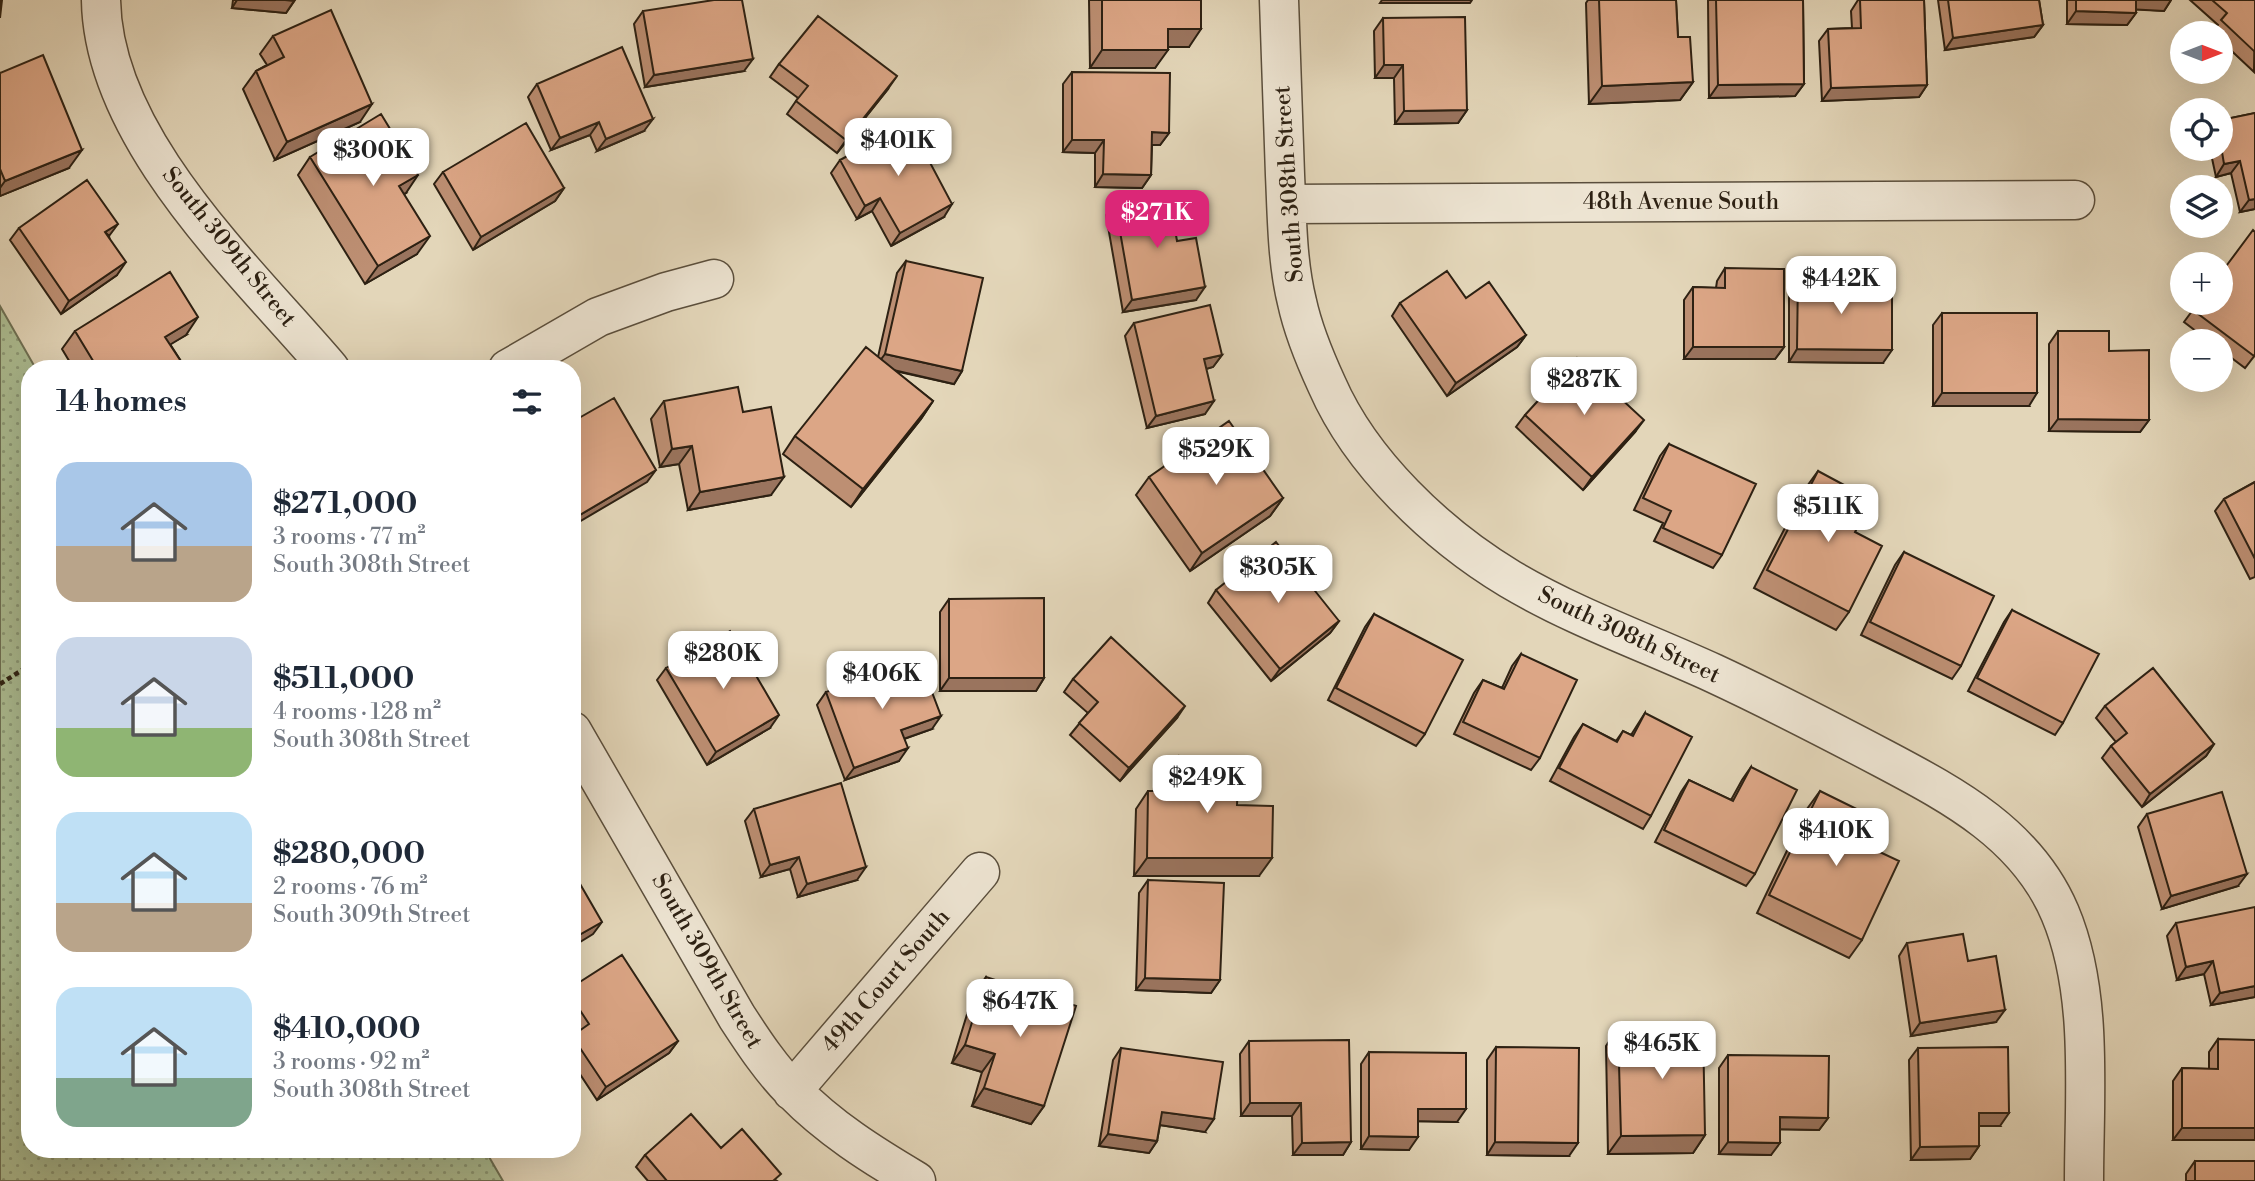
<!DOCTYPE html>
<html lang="en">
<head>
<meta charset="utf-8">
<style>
  :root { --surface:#fff; --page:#f2f2f3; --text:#1f2937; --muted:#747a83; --accent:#db2777 }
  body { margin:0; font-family:"Libre Bodoni",serif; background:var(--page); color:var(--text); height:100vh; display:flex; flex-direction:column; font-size:26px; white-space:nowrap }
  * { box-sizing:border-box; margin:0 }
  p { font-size:23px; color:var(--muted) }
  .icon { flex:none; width:38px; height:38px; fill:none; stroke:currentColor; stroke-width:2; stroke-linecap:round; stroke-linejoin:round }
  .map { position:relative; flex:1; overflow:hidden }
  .drawer { position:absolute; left:21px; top:360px; width:560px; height:798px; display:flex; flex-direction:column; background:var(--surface); border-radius:28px; box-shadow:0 7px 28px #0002 }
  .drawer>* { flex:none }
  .needle { width:46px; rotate:90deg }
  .controls { position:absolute; left:2170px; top:21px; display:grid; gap:14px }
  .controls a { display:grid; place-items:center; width:63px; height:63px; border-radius:50%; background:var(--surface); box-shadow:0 7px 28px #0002; font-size:35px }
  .price { position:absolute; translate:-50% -60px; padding:0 16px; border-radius:14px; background:#fff; color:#222; font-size:23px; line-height:46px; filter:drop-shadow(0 2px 4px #0008) }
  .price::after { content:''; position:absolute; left:50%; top:42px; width:21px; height:16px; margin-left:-10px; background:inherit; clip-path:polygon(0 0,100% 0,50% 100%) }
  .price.active { background:var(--accent); color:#fff }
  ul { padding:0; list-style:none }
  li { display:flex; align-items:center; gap:21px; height:175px; padding:0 35px }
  li span { display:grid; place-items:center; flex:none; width:196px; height:140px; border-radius:21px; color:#555 }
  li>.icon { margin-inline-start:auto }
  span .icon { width:84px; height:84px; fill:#fffc; stroke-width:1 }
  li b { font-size:30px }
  h2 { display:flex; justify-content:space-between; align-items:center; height:84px; padding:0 35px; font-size:30px }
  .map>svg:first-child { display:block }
  .grass { fill:url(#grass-dots); stroke:#6d7054; stroke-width:2 }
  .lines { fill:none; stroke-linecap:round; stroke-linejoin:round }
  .minor-casing { stroke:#5a4e3c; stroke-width:41 }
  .path { stroke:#2d2113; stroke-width:4.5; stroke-dasharray:5 3.5; stroke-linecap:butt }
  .minor { stroke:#ede4d2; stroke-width:38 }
  .wall { fill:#bd8f73; stroke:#2d2113; stroke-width:2 }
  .shaded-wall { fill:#9a745e; stroke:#2d2113; stroke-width:2 }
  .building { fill:#dca686; stroke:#2d2113; stroke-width:2 }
  .labels { text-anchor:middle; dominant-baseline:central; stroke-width:5; stroke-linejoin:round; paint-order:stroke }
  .street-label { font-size:23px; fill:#2d2113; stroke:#ede4d2 }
</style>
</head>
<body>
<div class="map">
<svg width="2255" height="1181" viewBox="0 0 2255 1181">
  <defs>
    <pattern id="grass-dots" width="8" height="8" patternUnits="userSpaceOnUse" patternTransform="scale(1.75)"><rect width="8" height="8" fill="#adbf94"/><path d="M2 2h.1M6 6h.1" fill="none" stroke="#8d9b78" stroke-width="1.8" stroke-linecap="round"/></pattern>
  </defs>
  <rect width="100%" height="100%" fill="#e3d6b9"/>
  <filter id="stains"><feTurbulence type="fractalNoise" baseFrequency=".00286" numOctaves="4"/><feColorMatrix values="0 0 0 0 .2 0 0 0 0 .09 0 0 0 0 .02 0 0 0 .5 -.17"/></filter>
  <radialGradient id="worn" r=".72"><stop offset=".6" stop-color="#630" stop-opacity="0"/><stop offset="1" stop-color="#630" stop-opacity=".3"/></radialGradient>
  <path class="grass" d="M0 306 36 369H30V1150H485L503 1181H0Z"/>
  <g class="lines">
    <defs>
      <path id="minor" d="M101 0C103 139 245 269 330 369
        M1279 0C1281 58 1283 117 1285 175 1287 217 1287 262 1297 302 1303 330 1315 359 1327 385 1361 463 1437 535 1510 579 1574 617 1645 642 1713 673 1771 700 1827 729 1884 759 1954 796 2027 835 2060 913 2094 993 2084 1095 2084 1181
        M1287 204 2075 200
        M508 369 598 317 666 292 714 279
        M572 731 737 1017C754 1043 771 1069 793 1091 829 1128 872 1155 916 1181
        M792 1091 980 872"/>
    </defs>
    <use href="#minor" class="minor-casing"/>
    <path class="path" d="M0 684 30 665"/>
    <use href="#minor" class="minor"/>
  </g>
  <path class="wall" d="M233 0H295L286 13 232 8Z
    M1089 0H1201L1189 47H1168L1155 68H1090Z
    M1588 0H1676L1678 37 1693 82 1680 100 1589 104 1586 3Z
    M1708 0H1803L1804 84 1795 96 1709 98Z
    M1858 0H1924L1927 85 1919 97 1822 101 1819 41 1828 29 1852 28 1851 11Z
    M1938 0H2039L2043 25 2034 37 1945 50Z
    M2067 0H2171L2164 11 2136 9V13L2127 25 2067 24Z
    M2190 0H2255L2254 72 2221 41V33H2212L2218 25Z
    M643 11 744 71 645 87 634 24Z
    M1383 18 1467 110 1458 123 1395 124 1394 78H1375L1374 31Z
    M273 36 360 122 275 160 243 89 256 71 267 65 260 54Z
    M779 64 888 89 837 153 787 114 798 98 770 77Z
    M1072 72 1169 133 1160 145H1152L1151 175 1142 188 1095 187V153L1063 152V84Z
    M0 73 69 168 0 196Z
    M537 84 644 131 597 151 590 135 551 150 528 97Z
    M2255 113V209L2240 212 2231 173 2216 177 2210 149H2221V120Z
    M310 157 406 193 404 194 417 254 365 284 298 175Z
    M840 160 944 217 891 246 872 211 857 219 831 173Z
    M443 172 564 188 555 201 473 250 434 184Z
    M1115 203 1177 241 1196 300 1123 312 1106 215Z
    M19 228 109 236 117 275 61 314 10 240Z
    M906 261 962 371 954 384 895 371 933 401 921 419 851 507 783 454 795 436 878 357 897 273Z
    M1725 268 1784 347 1775 359H1684V300L1693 287 1716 288 1717 281Z
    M1798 274 1852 295 1883 363 1789 362V287Z
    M1400 303 1526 335 1517 347 1447 396 1392 316Z
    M2198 303 2255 355 2245 368 2221 350V341H2209L2184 322Z
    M1942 313 2029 406H1933V325Z
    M1134 323 1222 355 1213 367 1206 369 1205 414 1147 428 1125 336Z
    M75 331 186 335 170 344 186 369H74L62 349Z
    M2058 331 2109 351 2149 420 2140 432 2049 431V344Z
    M664 401 743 412 771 495 688 510 679 464 660 467 651 419Z
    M1525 415 1635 432 1583 490 1516 427Z
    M1669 444 1722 555 1713 568 1654 541 1663 523 1634 510 1660 456Z
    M1818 471 1855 532 1849 612 1836 630 1754 588 1805 489Z
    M1149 477 1283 498 1270 516 1190 571 1136 495Z
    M2255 482V577L2250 579 2215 511 2224 499Z
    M1904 552 1961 666 1952 679 1861 635 1895 565Z
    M1216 590 1339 621 1330 633 1271 681 1208 603Z
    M949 599 1044 678 1036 691H940V612Z
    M2012 610 2063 723 2055 735 1968 691 2004 622Z
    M1374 614 1425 734 1416 746 1328 700 1365 627Z
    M1521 654 1540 758 1531 770 1454 734 1474 693 1483 680 1502 688 1512 666Z
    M666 668 770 728 707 765 657 680Z
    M1073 679 1177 718 1120 781 1070 735 1088 713 1064 692Z
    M826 692 932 729 904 739 899 761 845 780 817 705Z
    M2105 706 2214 744 2206 756 2142 807 2102 758 2111 746 2116 742 2096 718Z
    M1645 713 1651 816 1643 829 1550 781 1574 737 1583 724 1616 741 1623 731 1631 735Z
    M1179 756 1237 805 1259 876H1134L1136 809 1148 791H1166L1167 774Z
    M1751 767 1755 874 1746 886 1655 842 1681 792 1689 780 1731 800 1742 780Z
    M1820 791 1869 847 1862 940 1849 958 1757 913 1807 809Z
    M754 809 857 880 798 897 790 869 761 877 745 821Z
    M2147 814 2238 886 2162 909 2138 827Z
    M1148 880 1220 980 1211 993 1136 990 1139 893Z
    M2176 923 2255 997 2211 1005 2204 974 2177 980 2167 936Z
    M1907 943 1968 961 1996 1022 1911 1036 1899 956Z
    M986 977 1044 1106 1031 1124 972 1106 982 1072 952 1063 973 995Z
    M572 987 678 1041 669 1053 597 1100 572 1062V1035L577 1032 572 1024Z
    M1618 1028 1705 1135 1693 1153 1608 1154 1606 1046Z
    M2218 1039 2255 1140H2173V1081L2182 1068 2209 1069V1052Z
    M1249 1041 1351 1142 1343 1155H1293L1292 1116H1241L1240 1054Z
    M1496 1047 1569 1156 1487 1155V1060Z
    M1121 1048 1205 1132 1160 1125 1157 1141 1149 1153 1099 1146 1113 1060Z
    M1918 1048 2000 1126H1979V1146L1970 1159 1911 1160 1909 1060Z
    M1369 1052 1457 1122 1418 1121 1409 1150 1361 1149V1064Z
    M1728 1055 1828 1118 1819 1130 1780 1129 1771 1155 1719 1154V1068Z
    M721 1148 777 1181H648L636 1167 645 1155Z
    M2195 1161 2255 1181H2186V1174Z"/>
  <path class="shaded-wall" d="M237 0H285L294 1 286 13 232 8Z
    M1382 0H1472L1470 3H1380Z
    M2134 0H2171L2164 11 2127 9Z
    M2076 11 2136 13 2127 25 2067 24Z
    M2043 25 2034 37 1945 50 1953 38Z
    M1168 29H1201L1189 47H1156Z
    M1102 50H1168L1155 68H1090Z
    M753 59 744 71 645 87 654 75Z
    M1384 65H1403L1394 78H1375Z
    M897 76 888 89 837 153 846 140Z
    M1693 82 1680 100 1589 104 1602 86Z
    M1804 84 1795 96 1709 98 1718 85Z
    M1927 85 1919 97 1822 101 1831 88Z
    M372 104 360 122 275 160 287 142Z
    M1467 110 1458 123 1395 124 1404 111Z
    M653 119 644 131 597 151 606 139Z
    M599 122 590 135 551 150 560 138Z
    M1152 132 1169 133 1160 145H1144Z
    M1072 140H1104L1095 153 1063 152Z
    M82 150 69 168 0 196V188L5 181Z
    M2240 161 2231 173 2216 177 2224 164Z
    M1103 174 1151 175 1142 188 1095 187Z
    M418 175 406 193 386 204 399 186Z
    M564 188 555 201 473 250 481 237Z
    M880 198 872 211 857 219 865 206Z
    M2255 199V209L2240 212 2249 200Z
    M952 204 944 217 891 246 900 233Z
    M118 224 109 236 105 232Z
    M430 236 417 254 365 284 378 266Z
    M126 262 117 275 61 314 69 301Z
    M1205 287 1196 300 1123 312 1132 300Z
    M198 317 186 335 153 355 165 337Z
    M1526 335 1517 347 1447 396 1456 383Z
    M1693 347H1784L1775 359H1684Z
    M1797 349 1892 350 1883 363 1789 362Z
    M885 354 962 371 954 384 876 366Z
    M1222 355 1213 367 1195 372 1204 359Z
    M1942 393H2037L2029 406H1933Z
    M933 401 921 419 851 507 863 489Z
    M1214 401 1205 414 1147 428 1156 416Z
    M2058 419 2149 420 2140 432 2049 431Z
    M1644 420 1635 432 1583 490 1592 477Z
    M692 446 679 464 660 467 672 449Z
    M656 470 647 482 572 526 573 519Z
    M784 477 771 495 688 510 700 492Z
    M1283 498 1270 516 1190 571 1202 553Z
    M1339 621 1330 633 1271 681 1280 669Z
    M949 678H1044L1036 691H940Z
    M1185 706 1177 718 1120 781 1129 768Z
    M779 715 770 728 707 765 716 752Z
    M941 716 932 729 892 743 901 730Z
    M2214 744 2206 756 2142 807 2150 794Z
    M908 748 899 761 845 780 854 768Z
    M799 857 790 869 761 877 770 865Z
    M1147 858H1272L1259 876H1134Z
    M866 867 857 880 798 897 807 884Z
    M2247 874 2238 886 2162 909 2171 896Z
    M602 922 593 934 572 947V939Z
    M2213 961 2204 974 2177 980 2186 967Z
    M1145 978 1220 980 1211 993 1136 990Z
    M2255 986V997L2211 1005 2220 993Z
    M2005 1010 1996 1022 1911 1036 1920 1023Z
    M678 1041 669 1053 597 1100 606 1087Z
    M965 1045 995 1054 982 1072 952 1063Z
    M984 1088 1044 1106 1031 1124 972 1106Z
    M1250 1103H1301L1292 1116H1241Z
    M1418 1109H1466L1457 1122 1410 1121Z
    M1162 1112 1214 1119 1205 1132 1153 1124Z
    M1979 1113H2009L2000 1126H1970Z
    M1780 1117 1828 1118 1819 1130 1771 1129Z
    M2182 1128H2255V1140H2173Z
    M1108 1134 1157 1141 1149 1153 1099 1146Z
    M1705 1135 1693 1153 1608 1154 1621 1136Z
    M1369 1136 1418 1137 1409 1150 1361 1149Z
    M1351 1142 1343 1155H1293L1302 1143Z
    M1495 1142 1578 1143 1569 1156 1487 1155Z
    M1728 1142 1780 1143 1771 1155 1719 1154Z
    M1979 1146 1970 1159 1911 1160 1920 1147Z"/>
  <path class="building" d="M0 0H2L0 18Z
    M714 0H742L753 59 654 75 643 11Z
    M1102 0H1201V29H1168V50H1102Z
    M1599 0H1676L1678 37H1690L1693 82 1602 86Z
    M1716 0H1803L1804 84 1718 85Z
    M1860 0H1924L1927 85 1831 88 1828 29 1861 28Z
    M1948 0H2039L2043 25 1953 38Z
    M2076 0H2136V13L2076 11Z
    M2212 0H2255V52L2221 20 2227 13Z
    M331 10 372 104 287 142 256 71 284 57 273 36Z
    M818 16 897 76 846 140 796 101 808 86 779 64Z
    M1465 17 1467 110 1404 111 1403 65H1384L1383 18Z
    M622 47 653 119 606 139 599 122 560 138 537 84Z
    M43 55 82 150 5 181 0 169V73Z
    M1072 72 1170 73 1169 133 1152 132 1151 175 1103 174 1104 140H1072Z
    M2255 113V199L2249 200 2240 161 2224 164 2221 146V120Z
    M381 114 418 175 399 186 430 236 378 266 310 157Z
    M526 123 564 188 481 237 443 172Z
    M909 123 952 204 900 233 880 198 865 206 840 160Z
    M87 180 118 224 105 232 126 262 69 301 19 228Z
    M1169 194 1177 241 1196 238 1205 287 1132 300 1115 203Z
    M2253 230 2255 232V354L2254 356 2193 310 2198 303H2221V273Z
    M906 261 983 278 962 371 885 354Z
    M1725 268 1784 269V347H1693V287L1725 288Z
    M1447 271 1466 298 1489 282 1526 335 1456 383 1400 303Z
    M170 272 198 317 165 337 186 369H98L75 331Z
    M1798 274 1852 275V295H1892V350L1797 349Z
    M1210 305 1222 355 1204 359 1214 401 1156 416 1134 323Z
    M1942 313H2037V393H1942Z
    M2058 331H2109V351L2149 350V420L2058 419Z
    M866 347 933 401 863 489 795 436Z
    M1577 358 1644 420 1592 477 1525 415Z
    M738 387 743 412 771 407 784 477 700 492 692 446 672 449 664 401Z
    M614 398 656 470 573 519 572 422Z
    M1229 421 1283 498 1202 553 1149 477Z
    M1669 444 1756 484 1722 555 1663 528 1671 511 1643 498Z
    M1818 471 1872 500 1855 532 1882 546 1849 612 1767 570Z
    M2255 482V559L2224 499Z
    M1276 542 1339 621 1280 669 1216 590Z
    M1904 552 1994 596 1961 666 1870 622Z
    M1044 598V678H949V599Z
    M2012 610 2099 654 2063 723 1977 678Z
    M1374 614 1463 660 1425 734 1336 688Z
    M730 631 779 715 716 752 666 668Z
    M1111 637 1185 706 1129 768 1079 723 1098 702 1073 679Z
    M1521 654 1577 680 1540 758 1463 722 1483 680 1504 689Z
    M919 658 941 716 901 730 908 748 854 768 826 692Z
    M2153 668 2214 744 2150 794 2111 746 2127 733 2105 706Z
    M1645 713 1692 737 1651 816 1559 768 1583 724 1617 742 1623 731 1633 736Z
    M1179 756 1239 757 1237 805 1273 806 1272 858H1147L1148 791H1178Z
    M1751 767 1797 790 1755 874 1664 830 1689 780 1733 801Z
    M841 783 866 867 807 884 799 857 770 865 754 809Z
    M1820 791 1881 821 1869 847 1899 861 1862 940 1769 895Z
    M2222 792 2247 874 2171 896 2147 814Z
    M572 870 602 922 572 939Z
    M1148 880 1224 883 1220 980 1145 978Z
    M2255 907V986L2220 993 2213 961 2186 967 2176 923Z
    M1963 934 1968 961 1996 956 2005 1010 1920 1023 1907 943Z
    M622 955 678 1041 606 1087 572 1036 589 1024 572 998V987Z
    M986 977 1076 1006 1044 1106 984 1088 995 1054 965 1045Z
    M1703 1027 1705 1135 1621 1136 1618 1028Z
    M2218 1039 2255 1040V1128H2182V1068L2218 1069Z
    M1349 1040 1351 1142 1302 1143 1301 1103H1250L1249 1041Z
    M1496 1047 1579 1048 1578 1143 1495 1142Z
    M2008 1047 2009 1113H1979V1146L1920 1147 1918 1048Z
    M1121 1048 1223 1062 1214 1119 1162 1112 1157 1141 1108 1134Z
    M1369 1052 1466 1053V1109H1418V1137L1369 1136Z
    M1728 1055 1829 1056 1828 1118 1780 1117V1143L1728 1142Z
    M691 1114 721 1148 742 1129 781 1174 773 1181H667L645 1155Z
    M2195 1161H2255V1181H2195Z"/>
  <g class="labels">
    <g class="street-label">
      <text transform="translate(1289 184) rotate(-94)">South 308th Street</text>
      <text x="1681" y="202">48th Avenue South</text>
      <text transform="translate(229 247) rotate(51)">South 309th Street</text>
      <text transform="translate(1629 635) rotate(25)">South 308th Street</text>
      <text transform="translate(707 961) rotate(60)">South 309th Street</text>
      <text transform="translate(886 981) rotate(-49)">49th Court South</text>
    </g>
  </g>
  <rect width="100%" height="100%" filter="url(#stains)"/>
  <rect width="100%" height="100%" fill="url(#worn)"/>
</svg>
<div class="controls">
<a><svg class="needle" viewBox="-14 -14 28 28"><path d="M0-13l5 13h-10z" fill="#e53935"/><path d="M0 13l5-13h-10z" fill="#747a83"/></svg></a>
<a><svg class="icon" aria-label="locate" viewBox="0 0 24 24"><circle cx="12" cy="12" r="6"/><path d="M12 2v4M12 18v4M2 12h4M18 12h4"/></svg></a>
<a><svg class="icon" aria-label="layers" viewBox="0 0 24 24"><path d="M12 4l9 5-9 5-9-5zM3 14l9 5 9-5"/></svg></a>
<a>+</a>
<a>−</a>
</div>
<b class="price" style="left:898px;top:178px">$401K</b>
<b class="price" style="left:373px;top:188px">$300K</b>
<b class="price active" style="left:1157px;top:250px">$271K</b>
<b class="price" style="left:1841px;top:316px">$442K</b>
<b class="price" style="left:1584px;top:417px">$287K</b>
<b class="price" style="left:1216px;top:487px">$529K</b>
<b class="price" style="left:1828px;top:544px">$511K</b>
<b class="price" style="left:1278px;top:605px">$305K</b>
<b class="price" style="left:723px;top:691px">$280K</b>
<b class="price" style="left:882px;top:711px">$406K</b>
<b class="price" style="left:1207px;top:815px">$249K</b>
<b class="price" style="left:1836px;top:868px">$410K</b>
<b class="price" style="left:1020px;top:1039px">$647K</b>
<b class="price" style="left:1662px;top:1081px">$465K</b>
<section class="drawer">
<h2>14 homes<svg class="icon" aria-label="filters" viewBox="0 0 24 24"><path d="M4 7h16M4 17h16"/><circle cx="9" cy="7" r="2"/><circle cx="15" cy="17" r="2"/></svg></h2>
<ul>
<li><span style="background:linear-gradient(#a9c7e8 60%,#b9a48a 0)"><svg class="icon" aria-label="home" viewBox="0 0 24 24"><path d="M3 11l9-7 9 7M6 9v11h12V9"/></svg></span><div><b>$271,000</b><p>3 rooms · 77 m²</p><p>South 308th Street</p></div></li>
<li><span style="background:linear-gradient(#c9d6e8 65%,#8fb573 0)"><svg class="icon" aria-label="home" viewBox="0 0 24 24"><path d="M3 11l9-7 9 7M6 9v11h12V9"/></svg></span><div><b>$511,000</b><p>4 rooms · 128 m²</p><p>South 308th Street</p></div></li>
<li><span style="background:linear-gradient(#bfe0f5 65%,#b9a48a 0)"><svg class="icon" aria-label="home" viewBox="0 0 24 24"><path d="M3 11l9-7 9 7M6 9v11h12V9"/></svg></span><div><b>$280,000</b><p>2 rooms · 76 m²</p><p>South 309th Street</p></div></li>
<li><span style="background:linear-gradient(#bfe0f5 65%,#7fa58c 0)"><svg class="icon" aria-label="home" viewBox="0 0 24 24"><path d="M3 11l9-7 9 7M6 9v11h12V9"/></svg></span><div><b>$410,000</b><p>3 rooms · 92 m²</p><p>South 308th Street</p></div></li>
</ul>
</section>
</div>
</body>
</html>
